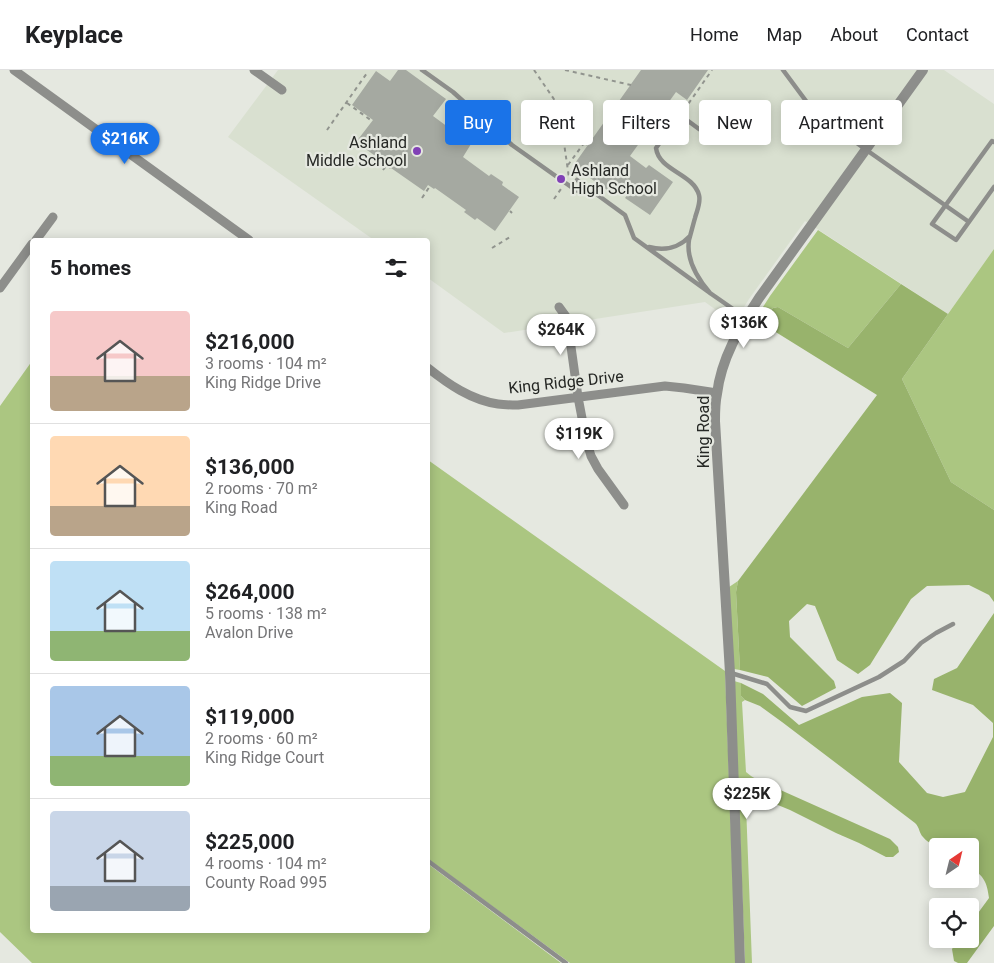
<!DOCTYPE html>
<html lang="en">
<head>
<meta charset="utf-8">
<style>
  :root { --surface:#fff; --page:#f6f6f6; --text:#202124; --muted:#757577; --line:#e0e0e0; --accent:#1a73e8 }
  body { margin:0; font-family:Roboto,sans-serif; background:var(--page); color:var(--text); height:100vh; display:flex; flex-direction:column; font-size:19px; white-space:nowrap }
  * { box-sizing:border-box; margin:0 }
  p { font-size:16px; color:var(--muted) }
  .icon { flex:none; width:28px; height:28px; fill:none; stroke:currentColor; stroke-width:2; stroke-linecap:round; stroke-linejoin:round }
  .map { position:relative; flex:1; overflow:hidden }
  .side { position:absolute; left:30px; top:168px; width:400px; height:695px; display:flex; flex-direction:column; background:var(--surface); border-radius:5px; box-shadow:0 2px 12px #0003 }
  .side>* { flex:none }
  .hud { position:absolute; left:445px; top:30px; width:474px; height:45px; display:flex; gap:10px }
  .needle { width:32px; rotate:35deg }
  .buttons { position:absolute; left:929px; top:768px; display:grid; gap:10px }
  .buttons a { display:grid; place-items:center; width:50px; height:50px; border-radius:5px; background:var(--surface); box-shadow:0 2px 12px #0003; font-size:25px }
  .price { position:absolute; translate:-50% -42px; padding:0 11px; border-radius:18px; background:#fff; color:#222; font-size:16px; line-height:32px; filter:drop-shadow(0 1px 2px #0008) }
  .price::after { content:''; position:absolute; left:50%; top:30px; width:15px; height:11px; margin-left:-8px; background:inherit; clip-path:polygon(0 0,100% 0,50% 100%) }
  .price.on { background:var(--accent); color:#fff }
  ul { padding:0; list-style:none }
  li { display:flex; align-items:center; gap:15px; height:125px; padding:0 20px }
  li+li { border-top:1px solid var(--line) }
  li span { display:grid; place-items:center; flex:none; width:140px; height:100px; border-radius:5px; color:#555 }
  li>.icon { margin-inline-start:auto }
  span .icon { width:60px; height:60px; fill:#fffc; stroke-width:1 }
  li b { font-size:21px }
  h2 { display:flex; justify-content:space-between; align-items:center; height:60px; padding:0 20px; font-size:21px }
  .tag { padding:0 18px; border-radius:5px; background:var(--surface); box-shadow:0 2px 12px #0003; font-size:18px; line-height:45px }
  .tag.on { background:var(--accent); color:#fff }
  header { display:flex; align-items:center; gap:30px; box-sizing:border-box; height:70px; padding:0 25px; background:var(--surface); border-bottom:1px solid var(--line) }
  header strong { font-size:24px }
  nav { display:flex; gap:28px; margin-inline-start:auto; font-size:18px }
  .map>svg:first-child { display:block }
  .built { fill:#d9e0d0 }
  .green { fill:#abc681 }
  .forest { fill:#98b36c }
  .building { fill:#a5a9a1 }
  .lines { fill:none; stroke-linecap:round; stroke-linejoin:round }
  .path { stroke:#91948e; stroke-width:2; stroke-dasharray:4 4; stroke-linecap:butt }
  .service { stroke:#8d8e8b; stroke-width:4.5 }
  .minor { stroke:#8d8e8b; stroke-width:9 }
  .tertiary { stroke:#8d8e8b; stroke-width:10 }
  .poi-dot { fill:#8141b6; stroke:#e5e8e0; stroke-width:2 }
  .labels { text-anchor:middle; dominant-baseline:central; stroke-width:4.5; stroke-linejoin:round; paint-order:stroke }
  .poi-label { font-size:16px; fill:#262825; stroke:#e5e8e0; text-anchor:end }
  .street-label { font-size:16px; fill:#262825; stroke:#e5e8e0 }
</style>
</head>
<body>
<header>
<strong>Keyplace</strong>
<nav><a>Home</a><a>Map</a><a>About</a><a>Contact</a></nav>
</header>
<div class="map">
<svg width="994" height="893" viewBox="0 0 994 893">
  <rect width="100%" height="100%" fill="#e5e8e0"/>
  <path class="built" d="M278 0H944L994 34V179L948 244 805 151 749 229 734 253 705 232 504 263 428 208V170H374L228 67Z"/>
  <path class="green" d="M818 160 901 214 848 278 778 237 773 238 761 253 752 254 770 226Z
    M994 179V440L951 412 902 309Z
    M32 291V860H428V794L561 893H32L0 862V336Z
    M428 390 725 601 736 893H570L428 789Z
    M738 511 736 522 740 600 734 599 729 517Z
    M734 611 741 613V626L745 630 742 632 746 702 751 706 756 709 753 711C753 721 754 722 761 728L752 726 748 729 746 735 752 893H745Z"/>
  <path class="forest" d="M901 214 948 244 902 309 951 412 994 440V532L989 525 969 515 927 516 911 529 870 595 858 604 837 590 815 536 807 534 789 551 790 567 834 611 836 618 802 636 768 607 740 600 736 522 738 511 877 325 761 253 773 238 778 237 848 278Z
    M994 543V856L967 893H958L954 891 952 879 959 869H970V854L989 828C987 812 984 806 970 797V776C955 776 933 780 923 767 919 763 920 758 915 753L782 652 760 636 745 630 741 626V613L763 624 799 655 862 627 890 623 902 633 899 692 927 723 943 727 965 722 993 667V653L973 635 932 620 934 609 957 598Z
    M756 709 890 769 898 777 899 782 893 787H886L859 773 836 763 790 740 761 728 754 723 753 711Z"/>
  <path class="building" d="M398 0H406L446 29 433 46 471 74 463 87 489 106 491 104 503 112 502 115 519 127 495 161 477 148 475 150 464 142 466 140 435 118 434 119 428 115 424 121 391 98 390 99 377 90 378 88 356 72 373 50 352 35 376 1 390 11Z
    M641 0H708L687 30 676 22 630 86 646 98 649 95 673 112 650 145 625 128 628 124 612 113 607 120 573 96Z"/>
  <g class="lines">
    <path class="path" d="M534 0 584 73 588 75
      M565 0 631 15
      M347 33 372 51
      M559 38 569 108
      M684 40 712 0
      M327 60 367 3
      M568 95 584 73
      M383 100 386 96
      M422 128 430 116
      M554 129 561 119
      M510 141 512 143
      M492 178 510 167"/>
    <path class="service" d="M422 0 453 22 512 75 574 119 578 121H590
      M783 0 806 31 823 48 865 79 969 152
      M699 59 680 45 656 78C659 101 693 103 699 125 701 133 697 140 695 148 693 155 691 163 689 170 686 189 698 209 710 223
      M994 72 992 71 932 154 956 170 994 117
      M577 110 625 145 634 168 710 223 746 248
      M649 177C664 181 679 178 690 166
      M731 603 767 614 790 637 806 641 879 607 904 591 921 573 936 563 953 554
      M428 791 566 893"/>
    <path class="minor" d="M14 0 249 170
      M254 0 282 20
      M36 170 53 147
      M0 218 32 174
      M559 237 567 248 578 327 586 369 591 386 598 399 624 435
      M428 298C448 314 471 330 498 334 505 335 512 335 518 335L665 316 684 318 717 323"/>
    <path class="tertiary" d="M740 893 730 603 715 351C715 342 715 333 717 324 721 289 740 257 759 228L923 0"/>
  </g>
  <g class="poi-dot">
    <circle cx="417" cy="81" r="5"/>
    <circle cx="561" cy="109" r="5"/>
  </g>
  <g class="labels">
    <g class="poi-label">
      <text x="407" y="72">Ashland<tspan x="407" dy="18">Middle School</tspan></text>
      <text x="571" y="100" text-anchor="start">Ashland<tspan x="571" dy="18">High School</tspan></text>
    </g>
    <g class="street-label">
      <text transform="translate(566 312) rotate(-6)">King Ridge Drive</text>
      <text transform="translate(703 362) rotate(-90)">King Road</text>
    </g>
  </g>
</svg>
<div class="buttons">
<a><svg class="needle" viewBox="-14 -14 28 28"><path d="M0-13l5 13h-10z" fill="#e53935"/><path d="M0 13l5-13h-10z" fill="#757577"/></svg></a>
<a><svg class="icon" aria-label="locate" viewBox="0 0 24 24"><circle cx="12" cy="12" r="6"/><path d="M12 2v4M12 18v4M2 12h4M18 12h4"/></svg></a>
</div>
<b class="price on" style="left:125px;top:95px">$216K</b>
<b class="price" style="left:744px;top:279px">$136K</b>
<b class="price" style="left:561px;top:286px">$264K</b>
<b class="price" style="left:579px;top:390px">$119K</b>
<b class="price" style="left:747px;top:750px">$225K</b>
<div class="hud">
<a class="tag on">Buy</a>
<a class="tag">Rent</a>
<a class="tag">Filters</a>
<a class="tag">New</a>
<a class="tag">Apartment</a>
</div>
<section class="side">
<h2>5 homes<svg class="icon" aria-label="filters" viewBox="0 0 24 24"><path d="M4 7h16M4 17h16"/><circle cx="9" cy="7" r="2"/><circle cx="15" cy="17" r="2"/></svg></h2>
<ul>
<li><span style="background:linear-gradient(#f6c9c9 65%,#b9a48a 0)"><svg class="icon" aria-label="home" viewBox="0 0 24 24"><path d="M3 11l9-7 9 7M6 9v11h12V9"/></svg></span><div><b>$216,000</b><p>3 rooms · 104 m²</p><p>King Ridge Drive</p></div></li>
<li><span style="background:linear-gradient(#ffd9b3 70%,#b9a48a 0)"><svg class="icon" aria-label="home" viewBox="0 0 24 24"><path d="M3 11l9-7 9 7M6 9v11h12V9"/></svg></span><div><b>$136,000</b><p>2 rooms · 70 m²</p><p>King Road</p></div></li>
<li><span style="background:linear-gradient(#bfe0f5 70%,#8fb573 0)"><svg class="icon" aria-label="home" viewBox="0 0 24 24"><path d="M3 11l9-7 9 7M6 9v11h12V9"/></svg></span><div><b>$264,000</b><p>5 rooms · 138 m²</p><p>Avalon Drive</p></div></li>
<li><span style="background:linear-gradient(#a9c7e8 70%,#8fb573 0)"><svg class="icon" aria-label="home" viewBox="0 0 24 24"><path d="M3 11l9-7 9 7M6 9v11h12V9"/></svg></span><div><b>$119,000</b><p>2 rooms · 60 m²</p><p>King Ridge Court</p></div></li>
<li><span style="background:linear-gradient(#c9d6e8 75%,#9aa5b1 0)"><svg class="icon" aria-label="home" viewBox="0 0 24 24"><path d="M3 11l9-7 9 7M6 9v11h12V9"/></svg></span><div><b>$225,000</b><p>4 rooms · 104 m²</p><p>County Road 995</p></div></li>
</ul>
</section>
</div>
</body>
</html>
